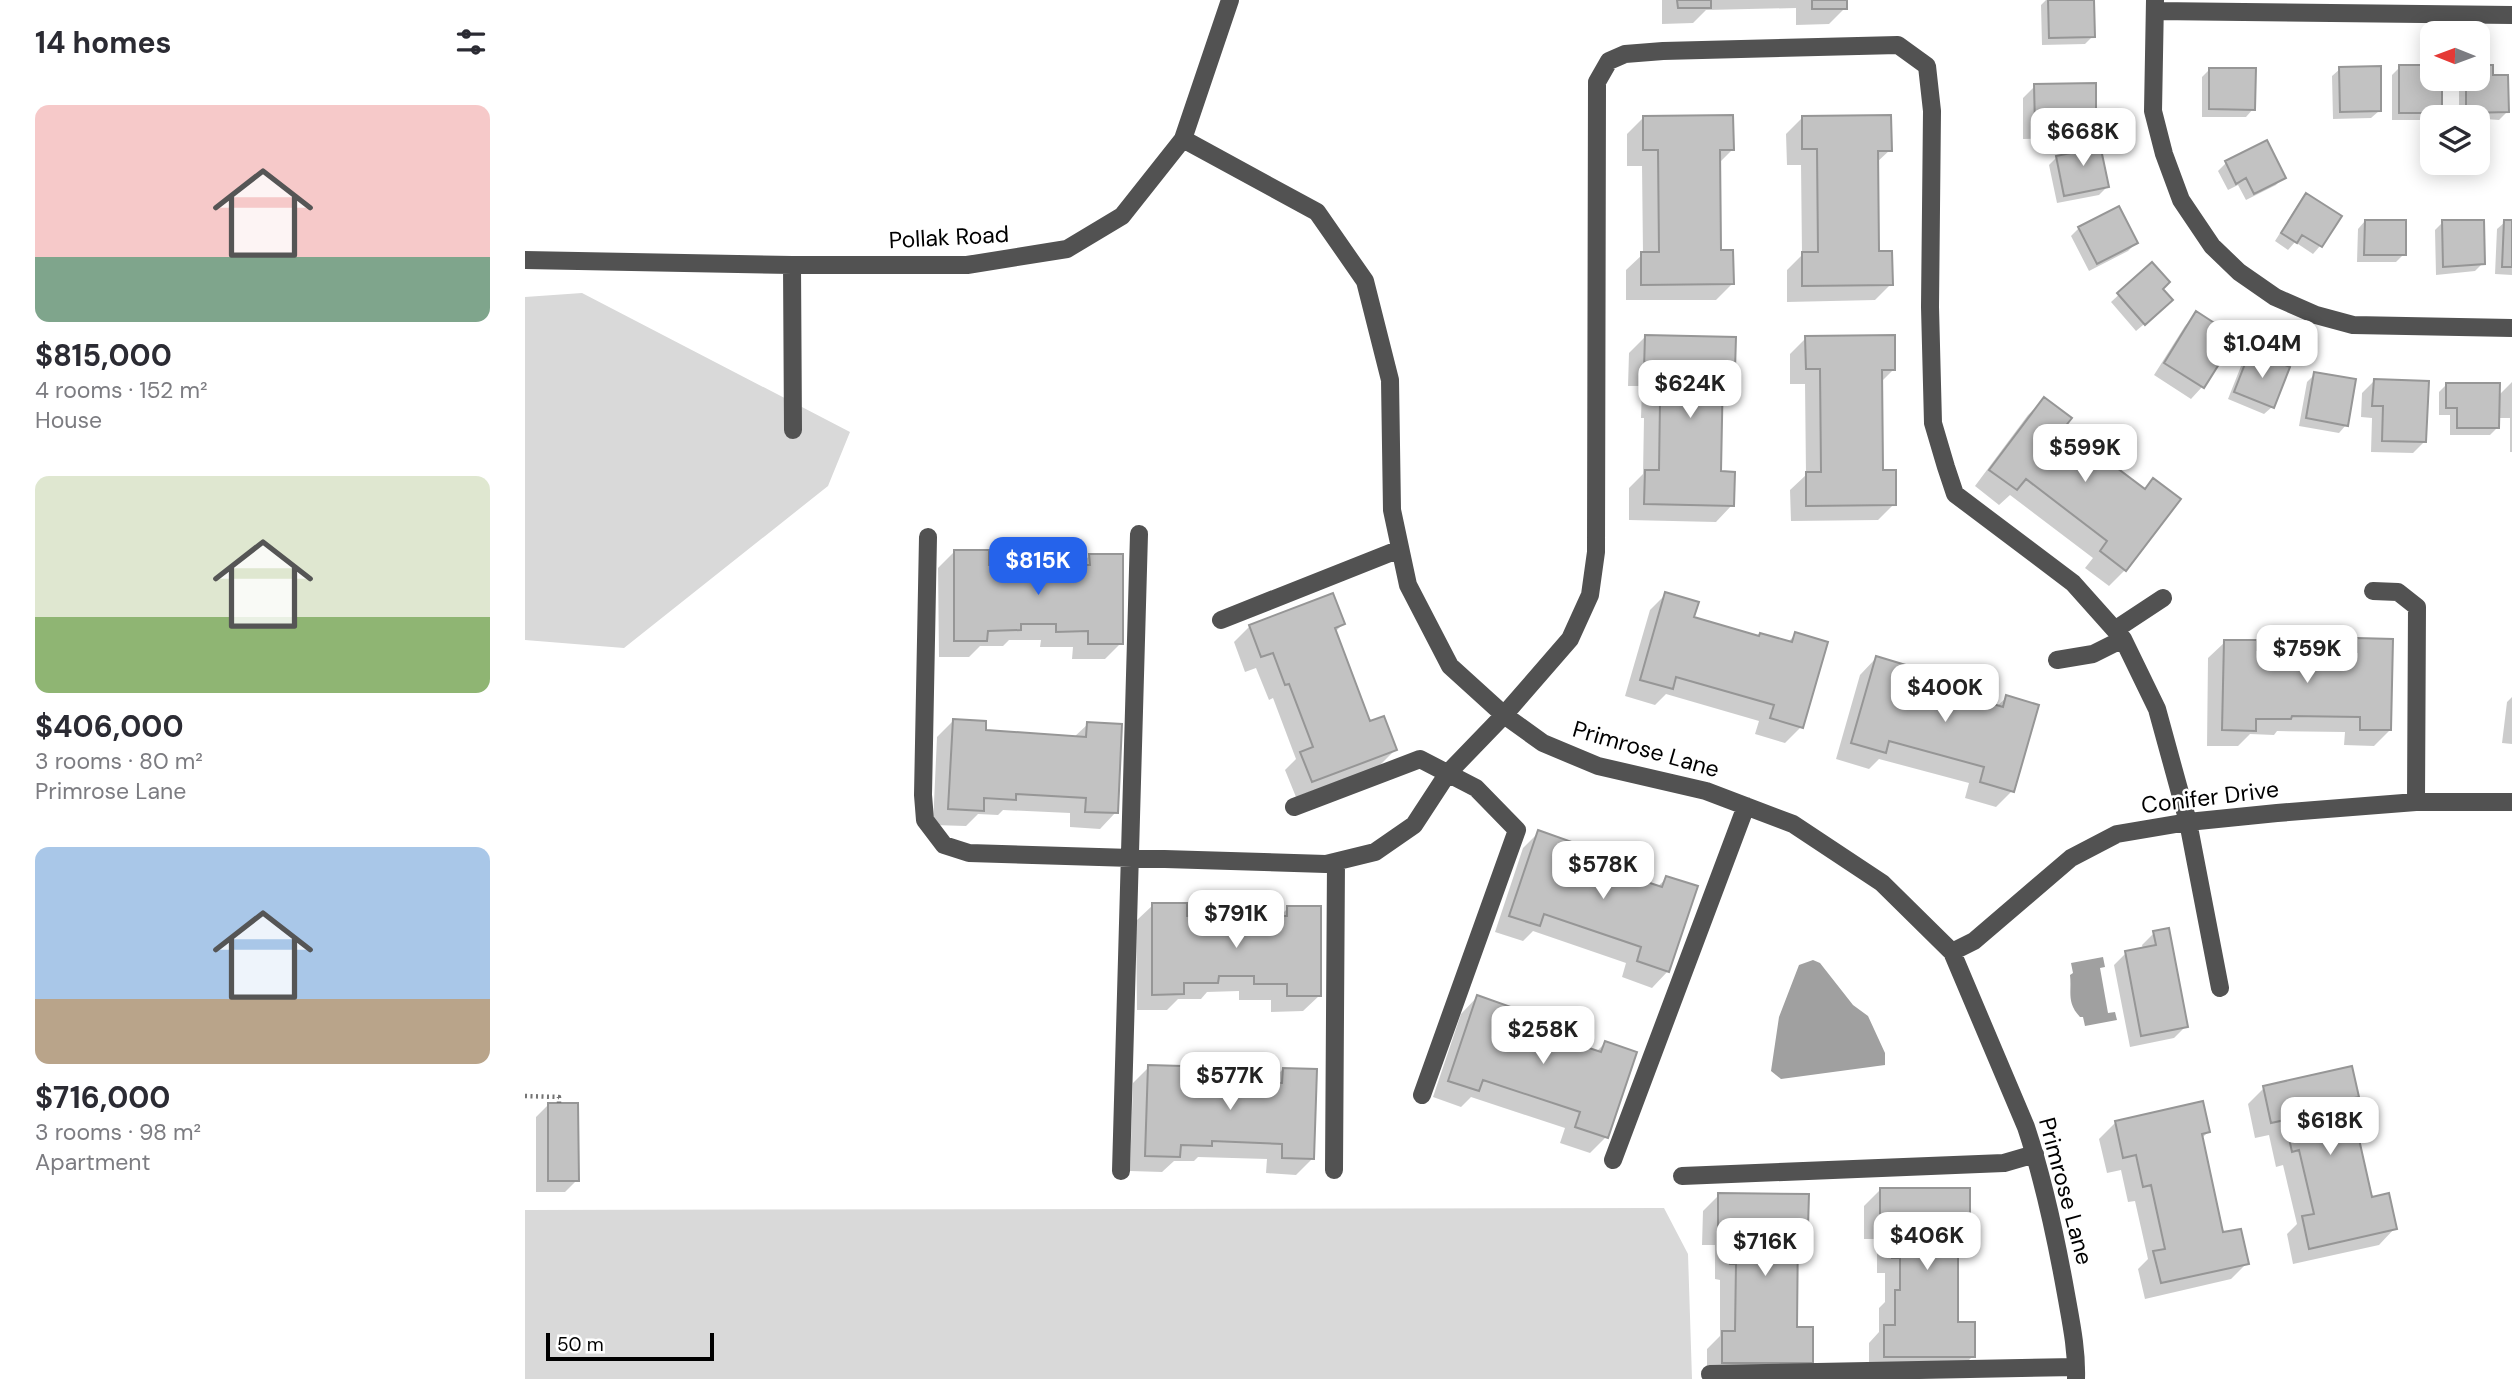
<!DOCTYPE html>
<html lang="en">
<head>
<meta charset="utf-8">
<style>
  :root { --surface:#fff; --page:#f7f7f7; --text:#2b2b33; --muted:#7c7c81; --accent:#2563eb }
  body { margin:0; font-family:"DM Sans",sans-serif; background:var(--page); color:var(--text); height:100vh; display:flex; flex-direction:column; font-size:26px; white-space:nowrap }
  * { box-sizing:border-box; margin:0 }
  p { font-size:23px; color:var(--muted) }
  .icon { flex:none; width:38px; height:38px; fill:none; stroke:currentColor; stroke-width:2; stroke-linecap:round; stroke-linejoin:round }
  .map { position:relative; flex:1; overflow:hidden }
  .drawer { display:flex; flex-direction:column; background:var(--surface); width:525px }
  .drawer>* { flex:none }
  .needle { width:46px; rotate:271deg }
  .buttons { position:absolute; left:1895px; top:21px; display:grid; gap:14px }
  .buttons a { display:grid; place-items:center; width:70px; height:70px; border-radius:14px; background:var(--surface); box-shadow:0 4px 18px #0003; font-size:35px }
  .scale { position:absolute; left:21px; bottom:18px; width:168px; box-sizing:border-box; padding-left:7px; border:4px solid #000; border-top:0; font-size:19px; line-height:24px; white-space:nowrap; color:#000; -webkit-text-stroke:5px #fff; paint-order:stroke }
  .price { position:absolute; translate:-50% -60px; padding:0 16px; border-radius:14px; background:#fff; color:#222; font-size:23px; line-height:46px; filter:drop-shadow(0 2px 4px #0008) }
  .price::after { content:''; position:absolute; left:50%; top:42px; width:21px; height:16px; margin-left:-10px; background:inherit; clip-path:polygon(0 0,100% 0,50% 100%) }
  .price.current { background:var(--accent); color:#fff }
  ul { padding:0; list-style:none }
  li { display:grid; align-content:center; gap:14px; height:371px; padding:0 35px }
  li span { display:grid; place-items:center; height:217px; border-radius:14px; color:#555 }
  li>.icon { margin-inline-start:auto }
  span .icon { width:126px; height:126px; fill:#fffc; stroke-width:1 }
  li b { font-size:30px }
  h2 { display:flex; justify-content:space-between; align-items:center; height:84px; padding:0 35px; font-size:30px }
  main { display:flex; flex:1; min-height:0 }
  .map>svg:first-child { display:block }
  .green { fill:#d9d9d9 }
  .water { fill:#a0a0a0 }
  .shadow { fill:#0003 }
  .building { fill:#c2c2c2; stroke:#969696; stroke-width:2 }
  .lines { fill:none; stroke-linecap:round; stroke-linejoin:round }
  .path { stroke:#747474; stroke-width:4.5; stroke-dasharray:2 3.5; stroke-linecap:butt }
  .minor { stroke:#525252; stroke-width:18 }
  .labels { text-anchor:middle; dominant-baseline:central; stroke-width:5; stroke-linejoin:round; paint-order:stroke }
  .street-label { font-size:23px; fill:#000; stroke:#fff }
</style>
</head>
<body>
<main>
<section class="drawer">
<h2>14 homes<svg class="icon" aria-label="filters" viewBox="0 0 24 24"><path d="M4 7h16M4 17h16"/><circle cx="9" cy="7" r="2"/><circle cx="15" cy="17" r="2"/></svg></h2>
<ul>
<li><span style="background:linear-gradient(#f6c9c9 70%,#7fa58c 0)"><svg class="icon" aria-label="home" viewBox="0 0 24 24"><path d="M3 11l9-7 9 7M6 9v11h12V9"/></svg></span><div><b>$815,000</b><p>4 rooms · 152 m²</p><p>House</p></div></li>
<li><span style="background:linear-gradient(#dfe7d0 65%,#8fb573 0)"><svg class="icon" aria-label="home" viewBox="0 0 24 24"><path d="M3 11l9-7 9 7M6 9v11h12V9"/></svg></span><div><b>$406,000</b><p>3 rooms · 80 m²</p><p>Primrose Lane</p></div></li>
<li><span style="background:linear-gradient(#a9c7e8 70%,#b9a48a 0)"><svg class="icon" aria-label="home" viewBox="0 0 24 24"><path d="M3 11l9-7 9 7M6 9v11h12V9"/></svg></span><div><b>$716,000</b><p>3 rooms · 98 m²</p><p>Apartment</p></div></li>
</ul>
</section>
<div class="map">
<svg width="1987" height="1379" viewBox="0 0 1987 1379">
  <rect width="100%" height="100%" fill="#fff"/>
  <path class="green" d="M57 293 325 432 303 486 99 648 0 640V297Z
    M1139 1208 1163 1254 1167 1379H0V1210Z"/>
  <path class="water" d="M1578 957 1580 967 1575 968 1583 1013 1590 1012 1592 1020 1560 1026 1558 1017H1555C1541 1002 1547 992 1545 975L1548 973 1546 963Z
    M1288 960 1295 963 1328 1005 1343 1016 1360 1053V1065L1256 1079 1246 1071 1254 1017 1274 965Z"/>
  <path class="shadow" d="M1137 0H1320V8L1304 24 1271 25V8L1181 10 1168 23 1137 24Z
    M1521 0H1567L1568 36 1560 44 1517 45 1516 5Z
    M1875 67 1900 77 1915 79V112L1907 120H1867V75Z
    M1953 67 1966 77 1982 112 1974 120 1934 117V79H1953Z
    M1685 69 1728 109 1721 117H1677V77Z
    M1815 69 1854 111 1846 118 1808 119 1807 76Z
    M1510 86 1569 126 1557 138 1498 139V98Z
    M1118 118 1207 150 1194 163V252L1207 284 1191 300H1101V270L1118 254 1117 166H1102V134Z
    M1277 118 1365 150 1351 163 1353 252 1366 284 1350 300 1262 302V270L1277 255 1276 165H1262L1261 134Z
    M1550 142 1582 187 1574 195 1532 203 1524 165 1532 157 1543 155 1542 149Z
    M1741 143 1758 177 1751 185 1721 200 1713 185 1703 190 1693 171 1701 163Z
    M1782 196 1795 246 1788 254 1770 242 1763 250 1750 241 1774 203Z
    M1840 221 1879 254 1871 262H1832L1833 229Z
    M1918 222 1958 263 1950 271 1911 275 1910 230Z
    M1980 222H1987V275L1970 274 1972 229Z
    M1554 228 1611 243 1603 251 1564 271 1546 236Z
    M1627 264 1636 289 1638 308 1611 331 1586 302Z
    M1671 314 1677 387 1666 399 1629 375 1660 326Z
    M1120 337 1208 370 1196 382 1194 473 1207 505 1191 522 1104 520V488L1118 474 1119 418H1116L1117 386H1103L1104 353Z
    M1281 338 1368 370 1355 383 1356 472 1369 504 1353 520 1266 521 1265 490 1281 475 1280 384H1265V354Z
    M1726 353 1747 407 1739 414 1703 399 1718 361Z
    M1790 374 1821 425 1814 433 1774 426 1782 382Z
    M1849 381 1900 441 1888 453 1846 452 1847 418 1836 417 1837 393Z
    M1987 382V452H1985V418H1973V427L1965 435H1925V415H1914V392L1922 384 1973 396Z
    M1520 399 1537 428 1618 490 1628 480 1600 570 1584 586 1560 568 1568 558 1485 495 1474 505 1450 486 1503 415Z
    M429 552 462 567H554L565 555 596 643 580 659H547L548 647H515L516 640H484L478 646H455L444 657H414L413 568Z
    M1141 594 1167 618 1233 637 1262 643 1271 634 1276 727 1260 743 1230 734 1234 721 1141 694 1130 705 1100 696 1125 610Z
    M818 624 810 632 844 724 870 750 854 766 771 797 760 770 771 759 748 698 744 700 731 668 720 672 709 642 725 626Z
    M1833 640 1865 730 1849 746 1819 745 1820 732 1752 731 1749 735 1725 734 1713 746H1682L1683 658 1700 642 1750 657 1789 658 1794 653H1820Z
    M1351 658 1378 680 1471 707 1482 697 1487 791 1471 807 1440 798 1444 783 1354 759 1344 769 1311 759 1335 675Z
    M1987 697V744L1977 743 1982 702Z
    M428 721 459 732 548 738 563 724 591 812 575 829 545 827V813L478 810 473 815 453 814 441 826 408 825 412 737Z
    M1014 832 1041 854 1132 887 1142 878 1143 971 1127 988 1097 977 1101 963 1008 931 998 941 970 932 998 848Z
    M628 905 660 918 692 925H720L727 918H753L763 908 795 995 778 1011 746 1012V1000H714V991L682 992 676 999H653L642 1010H612L611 921Z
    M1629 933 1661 1026 1649 1038 1605 1047 1589 965 1601 953 1618 949 1617 945Z
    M952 997 979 1020 1071 1052 1080 1043 1081 1137 1065 1153 1035 1143 1040 1128 946 1097 936 1107 908 1097 936 1014Z
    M624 1067 655 1078 686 1083 743 1085 758 1069 788 1158 771 1175 741 1173 742 1159 673 1157 669 1161H649L637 1172 605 1171 608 1083Z
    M1739 1088 1832 1097 1825 1104 1846 1199 1870 1228 1854 1245 1768 1264 1762 1234 1772 1224 1758 1165 1751 1167 1744 1135 1730 1138 1723 1104Z
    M23 1105 52 1180 40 1192H11V1117Z
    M1590 1123 1683 1132 1676 1139 1697 1234 1722 1263 1706 1279 1620 1299 1613 1269 1623 1259 1610 1201 1603 1202 1596 1170 1582 1173 1574 1139Z
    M1355 1190 1443 1220 1432 1232V1324L1448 1356 1432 1372 1344 1373V1343L1354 1332V1308L1360 1302V1273H1352V1239H1339V1206Z
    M1194 1195 1281 1226 1271 1237 1270 1329 1286 1363 1270 1379 1182 1378V1349L1195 1336V1280L1190 1279V1245H1177L1178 1211Z"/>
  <path class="building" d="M1152 0H1186V8H1153Z
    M1287 0H1322V9H1287Z
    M1523 0H1569L1570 37 1524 38Z
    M1874 65H1902V75H1908V79H1917V113H1874Z
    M1953 65H1968V75H1983L1984 112 1941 113V79H1953Z
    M1856 66V111L1815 112 1814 67Z
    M1684 68H1731L1730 110 1684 109Z
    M1571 83V126L1510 127 1509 84Z
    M1208 115 1209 150H1195L1196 250H1208L1209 284 1116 285V252H1134L1133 150H1118V116Z
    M1366 115 1367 151H1353L1354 251H1367L1368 285 1277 286V252H1293L1292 149H1277V116Z
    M1573 135 1584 187 1539 196 1531 156 1551 152 1549 140Z
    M1742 140 1761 178 1729 194 1721 178 1711 184 1700 161Z
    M1781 193 1817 216 1797 247 1777 235 1772 243 1756 233Z
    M1594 206 1613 243 1572 264 1553 227Z
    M1840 220H1881V255H1839Z
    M1917 220H1959L1960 264 1918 267Z
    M1979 220H1987V267H1977Z
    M1627 262 1645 282 1638 289 1648 300 1620 325 1592 293Z
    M1671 311 1711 337 1679 388 1639 363Z
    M1120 335 1211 337 1210 370H1198L1196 471 1210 472 1209 506 1119 504 1120 470H1134L1135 402H1131L1132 370H1119Z
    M1370 335V370H1357L1358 470H1371V505L1281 506V472H1296L1295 369H1281L1280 336Z
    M1725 351 1765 367 1749 408 1709 392Z
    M1789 372 1831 379 1823 426 1781 418Z
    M1849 379 1904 381 1901 442 1857 441 1858 406H1847Z
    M1921 383H1975L1974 428H1932V408H1921Z
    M1519 397 1547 418 1539 428 1620 489 1628 478 1656 499 1601 571 1575 551 1582 541 1501 479 1492 490 1464 470Z
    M429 550H464V565H565L564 554H598V644H563V631L531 632V624H496V630L463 631 462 641H429Z
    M1140 592 1174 602 1169 617 1234 636 1235 633 1267 642 1270 632 1303 642 1278 728 1245 718 1249 705 1151 677 1148 689 1115 680Z
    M808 593 820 624 810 628 845 721 859 716 872 750 787 782 775 752 788 747 764 684 760 685 748 653 736 657 724 625Z
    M1832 638 1868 639 1866 730H1835V717L1767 716 1766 719H1731V731L1697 730 1699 640H1732V650H1752L1751 655 1793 656V651L1832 652Z
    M1351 656 1384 666 1380 678 1478 707 1481 695 1514 705 1489 792 1455 782 1459 767 1364 741 1361 753 1326 743Z
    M428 719 461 721V730L561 737 562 722 597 724 593 813 560 812 561 798 491 794V800L459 798V811L423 809Z
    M1013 830 1047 842 1043 853 1086 870 1137 887 1141 876 1173 886 1144 972 1112 961 1116 947 1019 914 1015 926 984 916Z
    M627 903H662V916H694V923H726V916H762V906H796V996H762V984H729V976H694L693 983H659V994L627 995Z
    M1644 928 1663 1027 1616 1036 1600 951 1631 945 1628 931Z
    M952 995 986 1007 982 1019 1025 1035 1076 1052 1080 1041 1112 1052 1083 1138 1050 1127 1055 1112 958 1080 954 1091 923 1081Z
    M623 1065 657 1066V1077L688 1078V1081L757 1083 758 1068 792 1069 789 1159 757 1158V1144L687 1141V1146L656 1145 655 1157 620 1156Z
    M1827 1066 1834 1097 1825 1099 1847 1197 1864 1193 1872 1229 1784 1249 1777 1216 1789 1214 1774 1150 1767 1152 1760 1120 1746 1123 1738 1086Z
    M1678 1101 1685 1132 1677 1134 1698 1232 1716 1229 1724 1264 1636 1283 1628 1251 1640 1249 1626 1185 1618 1187 1611 1155 1598 1158 1590 1121Z
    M23 1103H53L54 1181H23Z
    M1355 1188H1445V1221H1433V1322H1450V1357H1359V1325H1370V1290H1375V1258H1367V1224H1355Z
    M1193 1193 1284 1194 1283 1227H1273L1272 1327H1288V1363H1197V1331H1210L1211 1264H1205L1206 1230 1193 1229Z"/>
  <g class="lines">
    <path class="path" d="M0 1096 34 1097V1103"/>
    <path class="minor" d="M1630 0 1628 111 1639 154 1656 200 1687 246 1714 272 1750 297 1791 315 1828 325 1987 328
      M1630 11 1987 15
      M658 139 792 212 840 281 865 380 867 510 883 585 925 666 979 715 1018 743 1073 766 1181 791 1268 824 1357 883 1427 952 1501 1127C1519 1181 1531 1238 1541 1294 1546 1322 1552 1350 1551 1379
      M0 260 267 265H442L542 249 597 216 658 139 705 0
      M267 265 268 430
      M403 537 398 795 400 820 419 845 444 853 801 864 850 852 889 825 923 773 979 715 1045 639 1065 595 1071 552 1072 82 1084 61 1100 54 1138 51 1373 45 1402 66 1407 111 1405 307 1408 423 1421 467 1430 494 1548 583 1598 639 1632 709 1663 822 1695 988
      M1848 591 1873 592 1892 607 1891 802
      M696 620 875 549
      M1591 629 1638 598
      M1532 660 1568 654 1598 639
      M769 807 895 759 951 788 992 830 897 1095
      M1427 952 1449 941 1546 858 1592 834 1663 822 1752 813 1891 802H1987
      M1088 1160 1221 806
      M809 1170 811 862
      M596 1171 614 534
      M1157 1176 1479 1163 1510 1154
      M1185 1374 1551 1367"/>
  </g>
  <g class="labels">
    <g class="street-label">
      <text transform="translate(424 237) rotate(-3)">Pollak Road</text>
      <text transform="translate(1121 749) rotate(16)">Primrose Lane</text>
      <text transform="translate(1685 797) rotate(-7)">Conifer Drive</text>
      <text transform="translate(1541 1191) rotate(75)">Primrose Lane</text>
    </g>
  </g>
</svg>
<div class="buttons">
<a><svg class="needle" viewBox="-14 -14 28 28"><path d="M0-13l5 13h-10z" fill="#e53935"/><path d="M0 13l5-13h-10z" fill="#7c7c81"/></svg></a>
<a><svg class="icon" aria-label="layers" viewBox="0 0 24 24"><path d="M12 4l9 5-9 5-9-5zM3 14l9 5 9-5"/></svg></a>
</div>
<div class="scale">50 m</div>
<b class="price" style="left:1558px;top:168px">$668K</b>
<b class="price" style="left:1737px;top:380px">$1.04M</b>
<b class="price" style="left:1165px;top:420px">$624K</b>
<b class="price" style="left:1560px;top:484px">$599K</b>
<b class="price current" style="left:513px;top:597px">$815K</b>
<b class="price" style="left:1782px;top:685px">$759K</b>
<b class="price" style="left:1420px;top:724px">$400K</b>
<b class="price" style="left:1078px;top:901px">$578K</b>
<b class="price" style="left:711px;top:950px">$791K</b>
<b class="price" style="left:1018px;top:1066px">$258K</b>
<b class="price" style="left:705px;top:1112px">$577K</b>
<b class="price" style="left:1805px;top:1157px">$618K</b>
<b class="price" style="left:1402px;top:1272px">$406K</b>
<b class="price" style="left:1240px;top:1278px">$716K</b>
</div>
</main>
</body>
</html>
